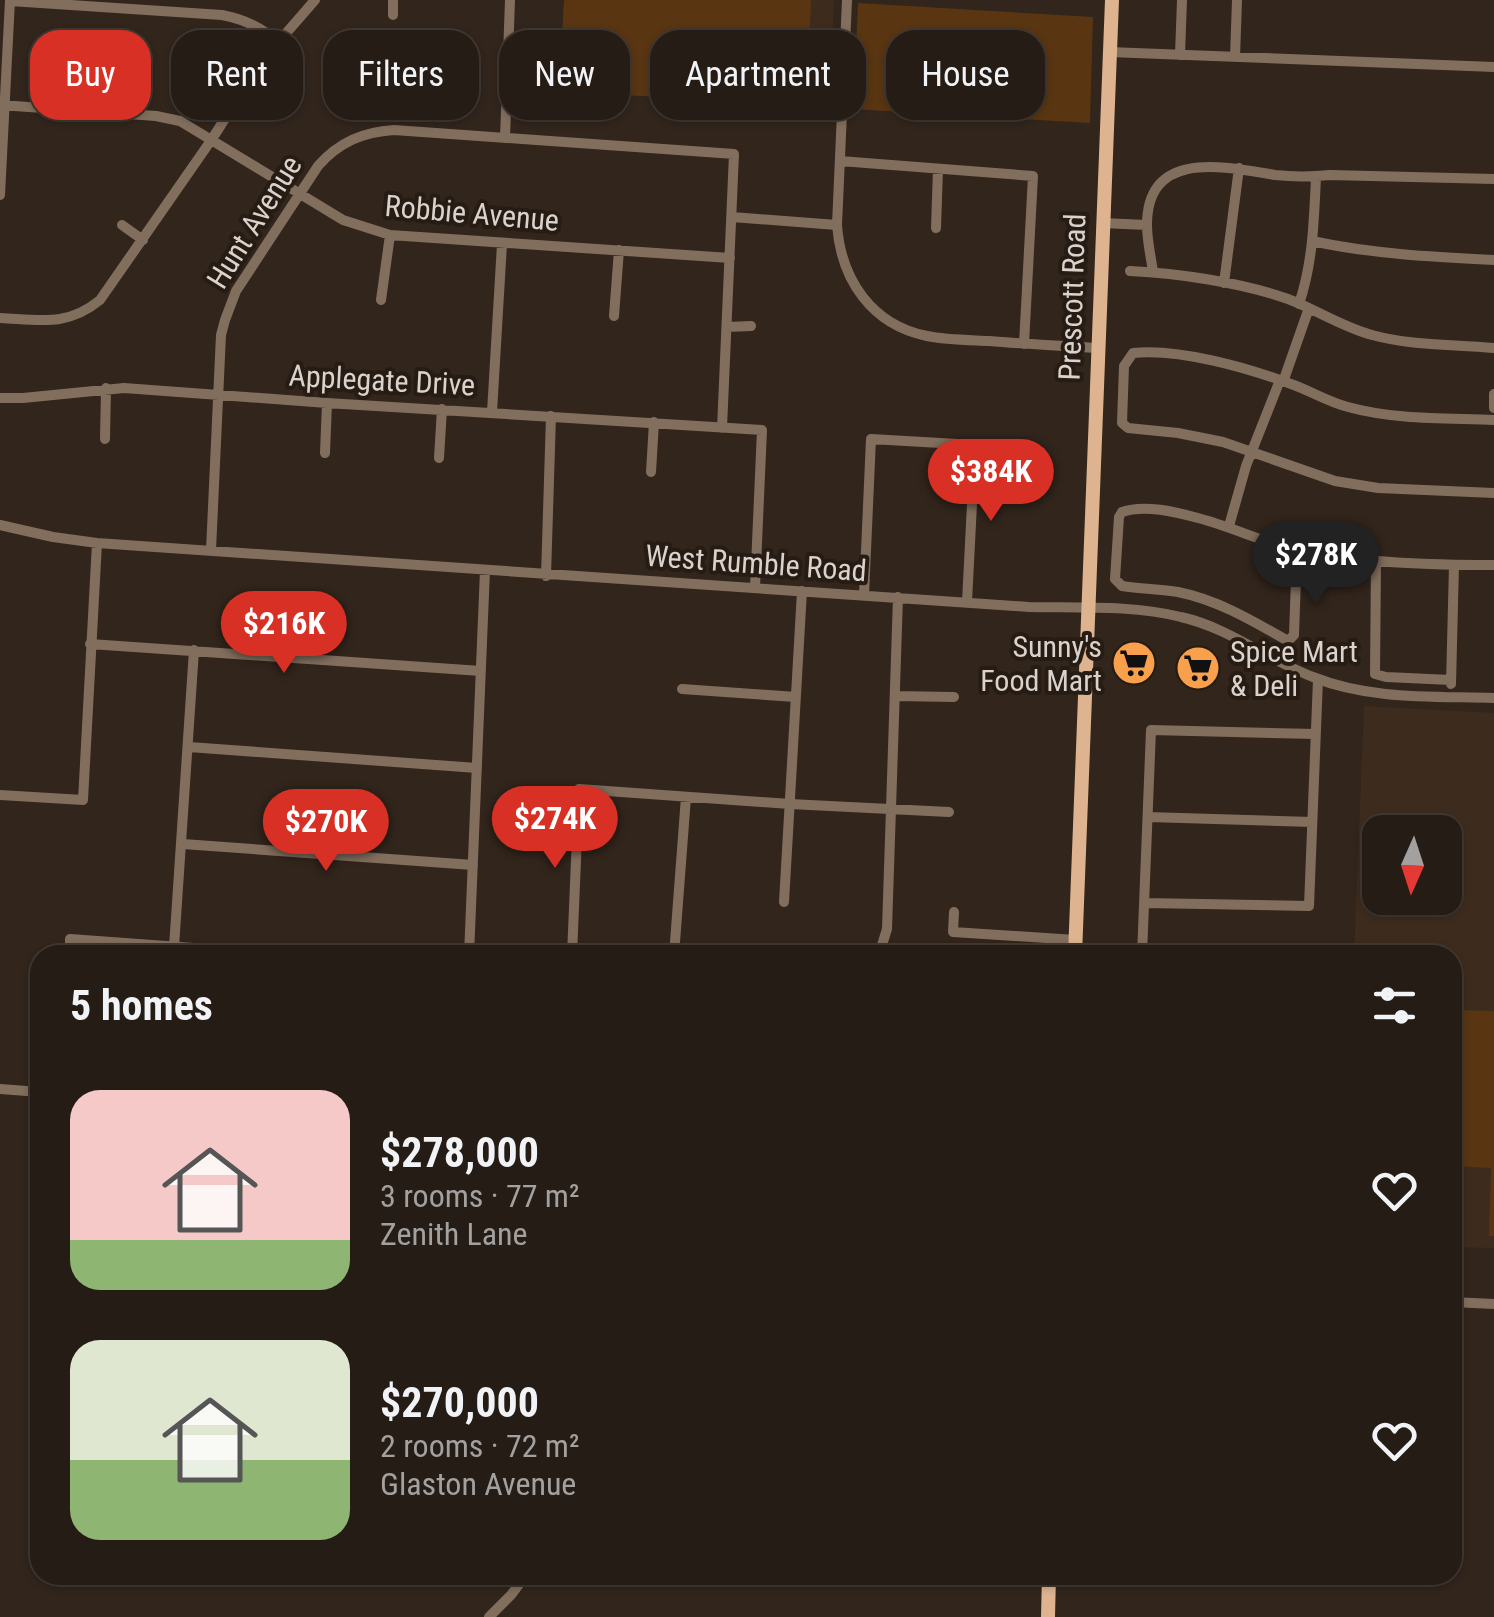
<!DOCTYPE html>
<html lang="en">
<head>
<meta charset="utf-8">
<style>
  :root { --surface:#251c15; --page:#2d251e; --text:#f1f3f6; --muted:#a3a1a0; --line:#423a34; --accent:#d93025 }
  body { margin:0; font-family:"Roboto Condensed",sans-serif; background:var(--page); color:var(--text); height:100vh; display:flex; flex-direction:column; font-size:38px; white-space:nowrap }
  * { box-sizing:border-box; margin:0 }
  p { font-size:32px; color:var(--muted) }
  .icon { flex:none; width:55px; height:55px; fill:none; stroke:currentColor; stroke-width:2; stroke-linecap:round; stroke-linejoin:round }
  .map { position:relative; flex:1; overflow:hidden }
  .side { position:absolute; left:30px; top:945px; width:1432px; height:640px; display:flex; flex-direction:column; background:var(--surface); border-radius:30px; box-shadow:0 2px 8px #0004,0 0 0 2px var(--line) }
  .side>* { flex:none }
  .hud { position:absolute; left:30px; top:30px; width:1435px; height:90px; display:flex; gap:20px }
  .needle { width:65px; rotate:183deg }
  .tools { position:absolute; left:1362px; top:815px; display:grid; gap:20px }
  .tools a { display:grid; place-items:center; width:100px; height:100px; border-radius:20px; background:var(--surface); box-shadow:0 2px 8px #0004,0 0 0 2px var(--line); font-size:50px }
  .price { position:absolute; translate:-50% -85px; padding:0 22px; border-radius:35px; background:var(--accent); color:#fff; font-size:32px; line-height:65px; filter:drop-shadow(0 2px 5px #0008) }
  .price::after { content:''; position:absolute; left:50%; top:60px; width:30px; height:22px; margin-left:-15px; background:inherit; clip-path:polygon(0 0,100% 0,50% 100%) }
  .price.active { background:#222; color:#fff }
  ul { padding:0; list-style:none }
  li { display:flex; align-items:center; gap:30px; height:250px; padding:0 40px }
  li span { display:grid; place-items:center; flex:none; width:280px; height:200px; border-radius:30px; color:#555 }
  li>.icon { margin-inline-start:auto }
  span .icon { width:120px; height:120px; fill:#fffc; stroke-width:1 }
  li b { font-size:42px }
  h2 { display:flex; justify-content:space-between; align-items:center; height:120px; padding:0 40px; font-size:42px }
  .chip { padding:0 35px; border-radius:30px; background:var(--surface); box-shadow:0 2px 8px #0004,0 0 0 2px var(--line); font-size:35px; line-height:90px }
  .chip.active { background:var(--accent); color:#fff }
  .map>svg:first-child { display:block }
  .built { fill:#3d2c1e; fill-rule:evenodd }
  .green { fill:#593512 }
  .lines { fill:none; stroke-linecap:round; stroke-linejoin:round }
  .minor { stroke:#826e5d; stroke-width:10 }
  .major { stroke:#deb490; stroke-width:14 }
  .labels { text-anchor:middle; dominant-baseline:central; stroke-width:8; stroke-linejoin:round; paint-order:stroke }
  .street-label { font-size:30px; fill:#dad2cc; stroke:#271c13 }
  .poi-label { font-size:30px; fill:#dad2cc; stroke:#271c13; text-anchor:end }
</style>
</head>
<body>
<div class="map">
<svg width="1494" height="1617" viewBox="0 0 1494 1617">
  <rect width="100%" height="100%" fill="#31251c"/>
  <path class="built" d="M564 0H834L829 107 559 91Z
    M1364 706 1494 713V1248L1453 1247 1452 955H1354ZM1380 832H1445V898H1380Z"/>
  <path class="green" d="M564 0H811L809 50 799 49V44L711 40 708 100 559 91Z
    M858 3 1093 17 1090 123 853 109Z
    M1452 1010 1494 1011V1236H1489L1491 1168 1453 1166Z"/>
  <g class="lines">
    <path class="minor" d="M847 0 837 225C841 280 872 325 927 336 947 340 969 340 989 341 1025 344 1062 346 1098 348
      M10 1 222 15C244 19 261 27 278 42
      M393 15V0
      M1109 52 1494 67
      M1180 55 1182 0
      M1235 57 1237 0
      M0 105 156 116 180 121 343 220 390 235 730 258
      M505 138 510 0
      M840 161 1033 176 1024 344
      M0 195 10 0
      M732 217 837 225
      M1102 223 1147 225
      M122 225 143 240
      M936 228 938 169
      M1312 241C1372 254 1433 257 1494 260
      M1130 271C1178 273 1243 283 1288 299 1317 310 1342 327 1372 335 1412 346 1454 344 1494 348
      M1153 272C1151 257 1147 241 1147 225 1147 148 1226 167 1275 175 1294 177 1311 177 1330 175L1494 179
      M1224 283 1239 168
      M381 300 390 235
      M1299 304C1313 263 1314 219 1316 177
      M614 316 619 250
      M0 318C40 320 67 327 100 300L212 139 261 62 315 0
      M727 327 751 326
      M1283 382 1309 308
      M1494 394V408
      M0 398H23L124 388 327 403 762 430 755 588
      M492 412 502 244
      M1494 420C1446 418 1395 420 1348 407 1328 402 1311 391 1291 384 1248 368 1179 348 1133 353L1124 366 1122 423 1128 428 1178 433 1223 442 1335 481 1378 488 1494 493
      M105 439 106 388
      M325 453 327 403
      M439 458 442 409
      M651 472 654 422
      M0 525 53 537 97 543 1029 607C1079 608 1133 605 1181 617 1230 628 1267 660 1313 677 1370 700 1433 696 1494 698
      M1229 526 1246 466 1280 380
      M211 550 221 335 225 320 236 291 318 166C339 142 363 132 394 130L734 154 722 428
      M1297 550 1294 635 1288 641C1253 621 1218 600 1178 592 1159 589 1140 589 1122 586L1115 579 1119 517 1122 512C1144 504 1176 512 1198 518 1233 527 1266 544 1301 551 1364 563 1430 565 1494 565
      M1376 561 1375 674 1386 677 1451 680
      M546 576 551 416
      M864 595 871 439 975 445 967 602
      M90 644 481 671
      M1451 684 1454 565
      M682 689 796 697
      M895 696 954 697
      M189 747 477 768
      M0 795 83 800 97 543
      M1148 817 1312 822
      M183 844 473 865
      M784 902 802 591
      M1145 903 1309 906 1318 679
      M954 912 953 932 1076 940
      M174 947 194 650
      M70 955V939L290 955
      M469 955 485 570
      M572 955 579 789 790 804 949 812
      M674 955 686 797
      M873 955 882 945 887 929 898 597
      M1142 955 1151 730 1316 734
      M0 1089 40 1092
      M1452 1302 1494 1304
      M489 1617 511 1595 526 1575"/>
    <path class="major" d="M1075 955 1112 0
      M1048 1617 1049 1575"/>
  </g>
  <defs>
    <symbol id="supermarket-disc" viewBox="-11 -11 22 22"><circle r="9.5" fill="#f9a04c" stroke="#271c13"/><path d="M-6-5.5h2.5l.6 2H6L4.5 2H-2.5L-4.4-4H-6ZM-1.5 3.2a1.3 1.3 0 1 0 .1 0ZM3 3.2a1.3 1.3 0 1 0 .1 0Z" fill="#111"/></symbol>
  </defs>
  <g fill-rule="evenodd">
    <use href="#supermarket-disc" x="1109" y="638" width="50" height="50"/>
    <use href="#supermarket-disc" x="1173" y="643" width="50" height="50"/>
  </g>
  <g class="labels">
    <g class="street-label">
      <text transform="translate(472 213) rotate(5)">Robbie Avenue</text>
      <text transform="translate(254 222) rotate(-58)">Hunt Avenue</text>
      <text transform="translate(1072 297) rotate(-88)">Prescott Road</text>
      <text transform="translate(382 380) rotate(3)">Applegate Drive</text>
      <text transform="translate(756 563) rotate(4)">West Rumble Road</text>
    </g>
    <g class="poi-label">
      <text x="1102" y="646">Sunny's<tspan x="1102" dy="34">Food Mart</tspan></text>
      <text x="1230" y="651" text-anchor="start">Spice Mart<tspan x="1230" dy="34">&amp; Deli</tspan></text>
    </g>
  </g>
</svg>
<div class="tools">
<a><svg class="needle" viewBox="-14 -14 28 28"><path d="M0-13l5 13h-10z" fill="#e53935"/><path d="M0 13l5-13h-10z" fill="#a3a1a0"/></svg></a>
</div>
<b class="price" style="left:991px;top:524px">$384K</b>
<b class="price active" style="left:1316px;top:607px">$278K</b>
<b class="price" style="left:284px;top:676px">$216K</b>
<b class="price" style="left:555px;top:871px">$274K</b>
<b class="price" style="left:326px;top:874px">$270K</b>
<div class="hud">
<a class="chip active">Buy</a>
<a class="chip">Rent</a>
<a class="chip">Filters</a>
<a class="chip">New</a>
<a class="chip">Apartment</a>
<a class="chip">House</a>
</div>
<section class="side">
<h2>5 homes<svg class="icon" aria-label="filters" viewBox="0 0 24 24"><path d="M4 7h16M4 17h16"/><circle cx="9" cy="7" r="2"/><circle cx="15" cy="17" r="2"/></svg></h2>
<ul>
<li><span style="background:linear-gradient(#f6c9c9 75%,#8fb573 0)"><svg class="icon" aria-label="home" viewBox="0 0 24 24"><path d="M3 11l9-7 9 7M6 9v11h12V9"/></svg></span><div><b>$278,000</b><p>3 rooms · 77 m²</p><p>Zenith Lane</p></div><svg class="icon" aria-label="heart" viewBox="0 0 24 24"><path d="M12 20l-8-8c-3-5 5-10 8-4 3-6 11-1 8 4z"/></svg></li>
<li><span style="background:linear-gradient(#dfe7d0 60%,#8fb573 0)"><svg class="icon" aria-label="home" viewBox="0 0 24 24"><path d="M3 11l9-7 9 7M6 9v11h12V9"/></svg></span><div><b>$270,000</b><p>2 rooms · 72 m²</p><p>Glaston Avenue</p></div><svg class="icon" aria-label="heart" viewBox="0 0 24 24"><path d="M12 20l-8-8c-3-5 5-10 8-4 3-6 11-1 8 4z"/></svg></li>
</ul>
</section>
</div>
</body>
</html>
